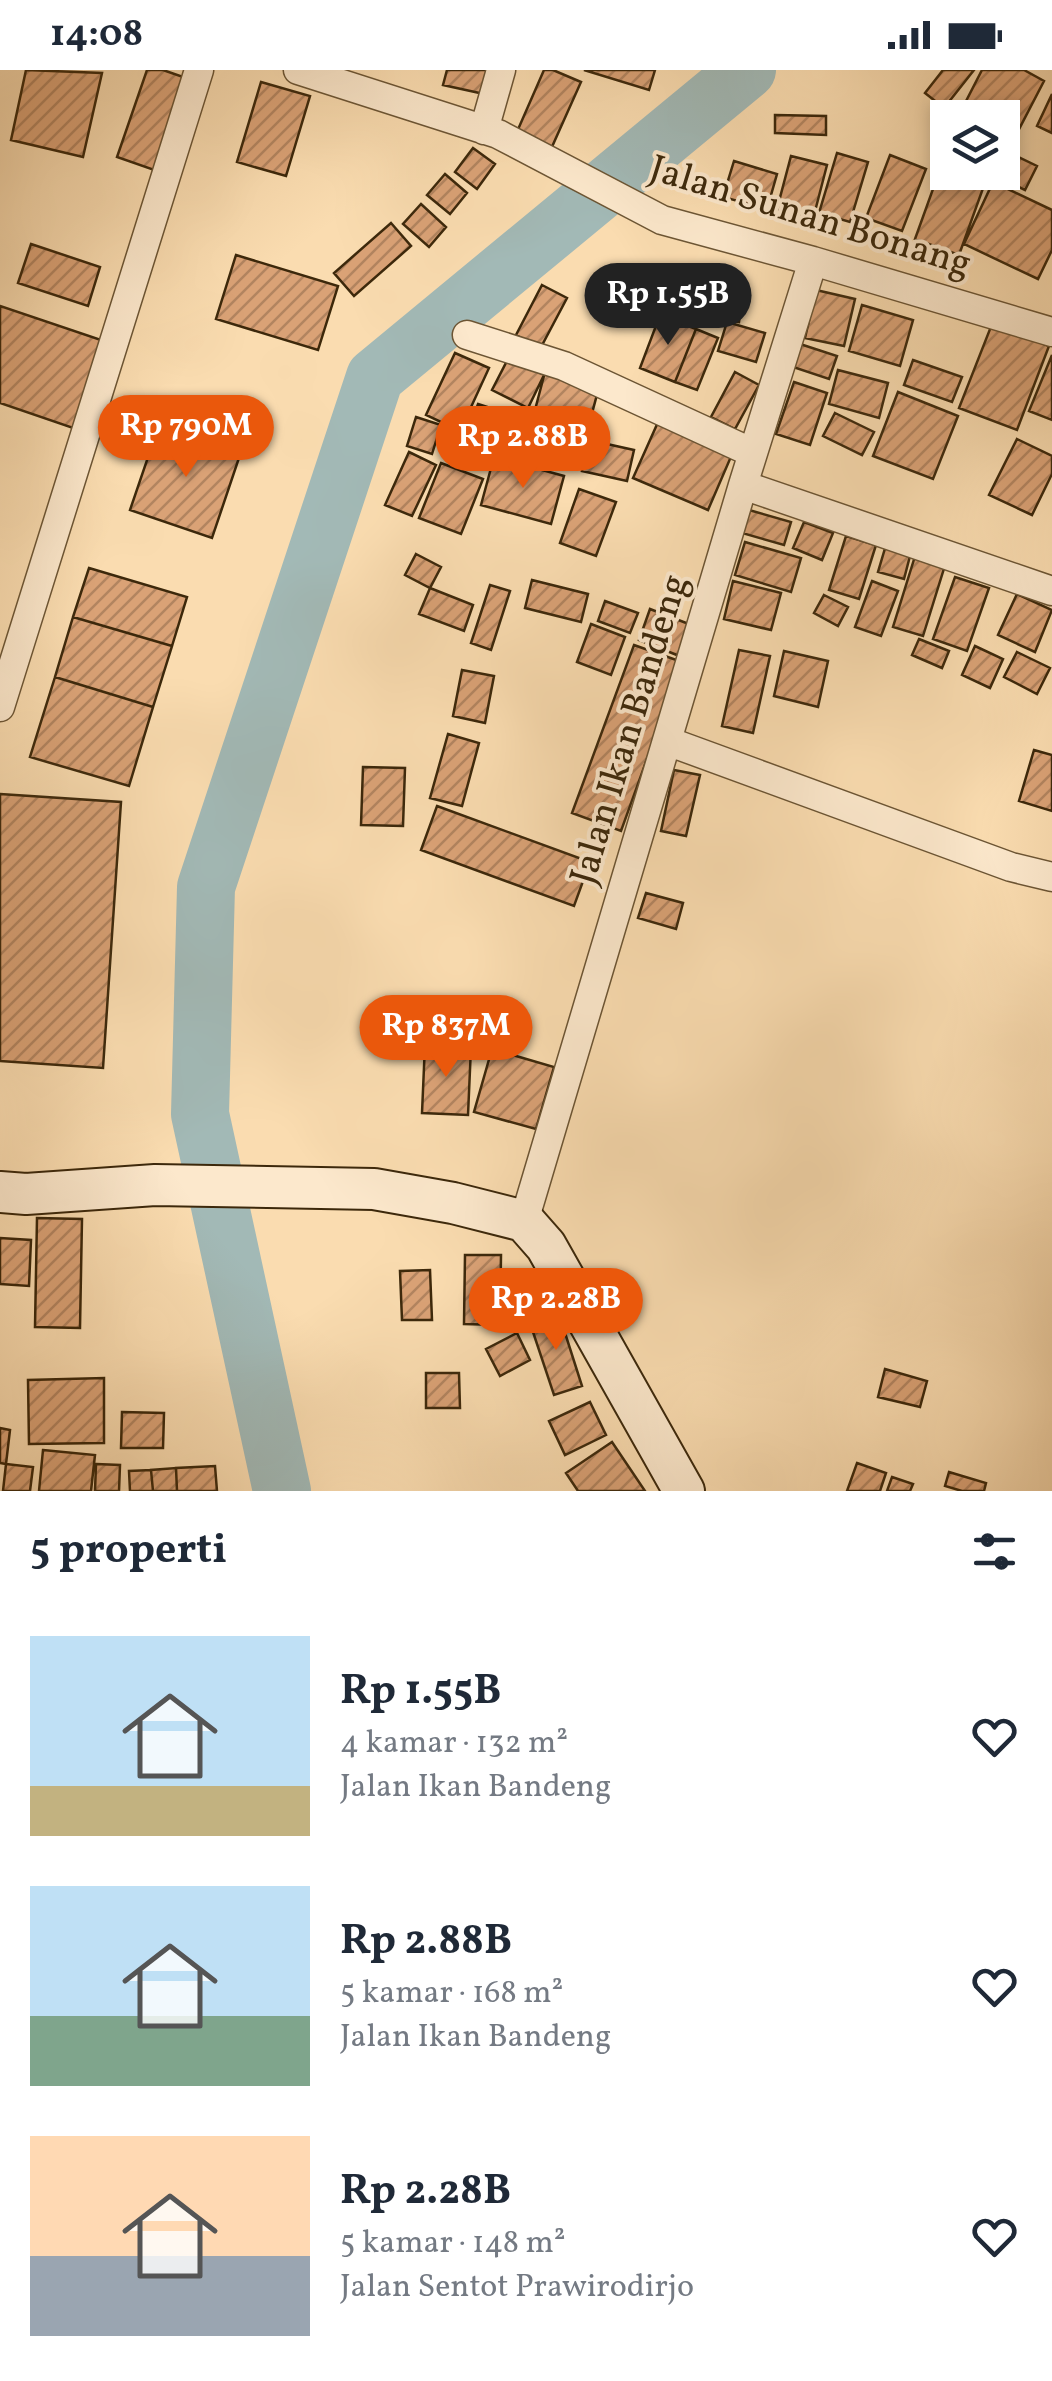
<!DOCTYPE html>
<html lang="id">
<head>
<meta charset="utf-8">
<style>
  :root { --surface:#fff; --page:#f2f2f3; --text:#1f2937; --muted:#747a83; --accent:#ea580c }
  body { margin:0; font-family:Vollkorn,serif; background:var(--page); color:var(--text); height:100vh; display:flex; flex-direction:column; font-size:38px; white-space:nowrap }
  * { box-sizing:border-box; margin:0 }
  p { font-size:32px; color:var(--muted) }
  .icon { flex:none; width:55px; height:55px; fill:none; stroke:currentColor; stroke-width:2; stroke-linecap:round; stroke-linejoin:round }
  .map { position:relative; height:1421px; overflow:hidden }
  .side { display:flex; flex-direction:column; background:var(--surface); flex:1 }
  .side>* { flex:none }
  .controls { position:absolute; left:930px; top:30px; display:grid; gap:20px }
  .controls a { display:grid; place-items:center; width:90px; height:90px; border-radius:0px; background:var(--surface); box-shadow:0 5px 15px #0003; font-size:50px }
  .price { position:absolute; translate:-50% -85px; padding:0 22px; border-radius:35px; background:var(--accent); color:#fff; font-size:32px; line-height:65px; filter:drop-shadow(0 2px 5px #0008) }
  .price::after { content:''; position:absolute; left:50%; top:60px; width:30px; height:22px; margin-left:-15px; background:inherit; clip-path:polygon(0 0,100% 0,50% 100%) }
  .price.active { background:#222; color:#fff }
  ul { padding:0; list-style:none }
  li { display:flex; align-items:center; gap:30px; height:250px; padding:0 30px }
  li span { display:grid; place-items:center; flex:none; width:280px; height:200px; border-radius:0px; color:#555 }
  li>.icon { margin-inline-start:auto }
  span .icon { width:120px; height:120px; fill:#fffc; stroke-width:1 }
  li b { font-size:42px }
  h2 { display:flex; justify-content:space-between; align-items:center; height:120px; padding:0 30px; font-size:42px }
  .status { display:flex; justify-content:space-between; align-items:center; height:70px; padding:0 50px; background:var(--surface); direction:ltr }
  .status svg { height:28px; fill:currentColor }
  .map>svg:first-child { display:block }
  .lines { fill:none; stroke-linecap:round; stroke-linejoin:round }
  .river { stroke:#a2b9b6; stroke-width:58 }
  .building { fill:url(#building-hatch); stroke:#3c280b; stroke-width:2.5 }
  .street-casing { stroke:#6c5534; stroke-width:31 }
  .secondary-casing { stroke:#3c280b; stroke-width:44 }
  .street { stroke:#fce8cc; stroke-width:28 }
  .secondary { stroke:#fce8cc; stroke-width:40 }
  .labels { text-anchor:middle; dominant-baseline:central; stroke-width:8; stroke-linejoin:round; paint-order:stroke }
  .street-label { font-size:38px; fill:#3c280b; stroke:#fce8cc }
</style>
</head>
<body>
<div class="status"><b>14:08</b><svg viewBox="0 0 49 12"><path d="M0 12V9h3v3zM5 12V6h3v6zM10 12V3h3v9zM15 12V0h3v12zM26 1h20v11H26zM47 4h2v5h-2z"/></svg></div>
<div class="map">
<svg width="1052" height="1421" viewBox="0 0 1052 1421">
  <defs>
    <pattern id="building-hatch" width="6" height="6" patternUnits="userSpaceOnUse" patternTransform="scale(2.5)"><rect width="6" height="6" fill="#daa276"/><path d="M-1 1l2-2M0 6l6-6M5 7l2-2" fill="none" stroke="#b2845f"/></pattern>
  </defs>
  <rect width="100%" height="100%" fill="#fadcb0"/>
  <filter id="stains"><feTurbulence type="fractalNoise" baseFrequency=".002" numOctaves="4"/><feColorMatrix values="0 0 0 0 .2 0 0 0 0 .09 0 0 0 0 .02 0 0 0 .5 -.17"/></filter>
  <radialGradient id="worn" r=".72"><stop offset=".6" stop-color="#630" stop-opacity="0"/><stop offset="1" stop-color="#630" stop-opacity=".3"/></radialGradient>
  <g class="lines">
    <path class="river" d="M282 1421 200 1044 206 817 375 307 747 0"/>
  </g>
  <path class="building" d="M26 0 102 3 83 87 11 70Z
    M147 0H163L189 9 157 101 117 87Z
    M447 0H489L484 24 443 15Z
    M544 0H553L581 12 551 79 516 64Z
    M584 0H655L649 20Z
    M943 0H974L944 38 925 23Z
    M982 0H1024L1044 11 1016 65 1002 58V48H983L963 37Z
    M261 12 310 26 286 106 237 92Z
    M1052 24V63L1037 56Z
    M775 45 826 46V65L775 63Z
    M473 78 495 94 477 119 455 102Z
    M1002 79 1037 96 1025 120 989 102H1002Z
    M837 83 868 92 850 152 819 143Z
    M890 85 926 99 902 161 866 148Z
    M791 86 827 95 813 149 777 139Z
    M734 91 777 104 767 139 723 127Z
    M942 94 948 96V102H967L986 110 959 185 915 169Z
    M445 104 467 123 450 144 427 125Z
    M993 112 1052 140V180L1038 209 964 174Z
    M421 134 446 157 429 177 403 154Z
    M391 153 411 176 354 226 334 203Z
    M31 174 100 197 88 236 18 213Z
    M236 185 338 216 318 280 216 249Z
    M713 210 744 215 739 252 707 247Z
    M542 215 567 228 540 279 516 265Z
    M816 220 855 229 844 276 805 268Z
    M862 235 913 250 900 296 849 281Z
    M0 236 104 271 73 358 0 333Z
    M660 245 696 259 675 312 640 298Z
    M727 252 765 263 756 292 718 281Z
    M992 254 1049 276 1017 360 959 338Z
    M696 259 718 268 697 320 675 312Z
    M797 273 837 286 829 309 790 296Z
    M455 283 489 298 460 361 426 345Z
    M1052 285V350L1029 341Z
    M509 287 544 305 528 338 492 320Z
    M913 290 962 307 952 332 904 315Z
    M838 300 888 313 879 348 829 334Z
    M545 302 599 317 580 388 526 374Z
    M735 302 759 315 735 359 711 347Z
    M794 312 827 323 810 375 776 364Z
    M898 322 958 346 933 409 873 386Z
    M478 334 521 348 512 374 469 360Z
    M835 343 874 362 862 385 823 366Z
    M416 347 441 355 432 384 407 376Z
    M659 350 733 382 708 440 633 408Z
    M160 352 242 379 212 468 130 440Z
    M1017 369 1052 386V404L1032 445 989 425Z
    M589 370 634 380 627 411 582 401Z
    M409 382 436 395 412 446 385 435Z
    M494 387 564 406 551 454 481 435Z
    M441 393 483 409 461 464 419 448Z
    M579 419 616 432 596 486 560 473Z
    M749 440 791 452 784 475 742 463Z
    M804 452 833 463 822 490 793 478Z
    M846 466 876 475 859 529 829 520Z
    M745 472 801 488 791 522 735 505Z
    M886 475 911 482 904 509 878 502Z
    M916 483 946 492 923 566 893 557Z
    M416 484 441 497 430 518 405 505Z
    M89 498 187 527 172 576 73 547Z
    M955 507 989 518 967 581 933 569Z
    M532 510 588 524 581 552 525 538Z
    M733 511 781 523 771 560 724 549Z
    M872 511 898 521 881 566 855 557Z
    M490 515 510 521 491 580 471 573Z
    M430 518 473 535 464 561 419 544Z
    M1017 524 1052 540 1035 582 998 565Z
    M824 525 848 537 838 556 814 543Z
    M605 531 638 543 630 563 598 551Z
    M650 539 694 556 682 587 639 570Z
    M73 547 172 576 153 637 55 607Z
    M591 554 625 567 611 605 577 592Z
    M919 569 949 581 942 598 912 585Z
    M634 575 682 592 621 761 572 743Z
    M975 576 1003 589 990 618 962 605Z
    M739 580 770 586 753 663 722 656Z
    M784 581 828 591 818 637 774 626Z
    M1017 582 1050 598 1037 624 1004 607Z
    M462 600 494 606 485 653 453 646Z
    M55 607 153 637 129 716 30 687Z
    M448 664 479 673 462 736 430 728Z
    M1034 680 1052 685V741L1019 731Z
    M363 697 405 698 403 756 361 755Z
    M674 700 700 705 686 766 661 761Z
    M0 724 121 732 103 998 0 991Z
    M437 736 590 792 574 836 421 780Z
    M646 823 683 833 676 859 638 848Z
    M425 974 471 977 468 1045 422 1043Z
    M492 979 554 997 536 1059 474 1042Z
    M37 1148 82 1149 80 1258 35 1257Z
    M0 1168 31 1170 29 1216 0 1214Z
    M465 1185H501L500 1255 464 1254Z
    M430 1200 432 1250H402L400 1201Z
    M558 1241 582 1316 554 1325 529 1250Z
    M517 1263 530 1290 500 1306 486 1279Z
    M885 1299 927 1311 920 1337 878 1327Z
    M426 1303H459L460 1338H426Z
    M104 1308V1373L29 1374 28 1310Z
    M590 1332 606 1365 565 1385 549 1351Z
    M122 1342 164 1343 163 1378H121Z
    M0 1358 10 1360 6 1394 0 1393Z
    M612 1372 645 1421H578L566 1403Z
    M43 1380 95 1385 91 1421H39Z
    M857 1393 886 1403 880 1421H847Z
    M6 1394 33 1397 30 1421H3Z
    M96 1394 120 1395 119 1421H95Z
    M215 1396 217 1421H177L176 1398Z
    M176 1398 177 1421H153L151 1400Z
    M151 1400 153 1421H130L129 1401Z
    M949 1402 986 1413 984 1421H962L945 1416Z
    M892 1407 913 1414 910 1421H887Z"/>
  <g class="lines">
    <defs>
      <path id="street" d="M298 0 498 64 662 150 813 191 1052 262
        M484 60 501 0
        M467 265 564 296 753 383
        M743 415 1052 521
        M0 637 199 0
        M667 671 1011 797 1052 807
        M524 1151 743 415 813 191"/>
      <path id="secondary" d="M0 1122 26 1124 155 1115 374 1119 453 1133 524 1151 546 1176 684 1421"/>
    </defs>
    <use href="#street" class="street-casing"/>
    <use href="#secondary" class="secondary-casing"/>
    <use href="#street" class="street"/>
    <use href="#secondary" class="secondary"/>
  </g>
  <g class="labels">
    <g class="street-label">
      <text transform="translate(810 148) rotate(17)">Jalan Sunan Bonang</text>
      <text transform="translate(631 660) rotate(-73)">Jalan Ikan Bandeng</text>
    </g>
  </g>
  <rect width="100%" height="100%" filter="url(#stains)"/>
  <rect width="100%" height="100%" fill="url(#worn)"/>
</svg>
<div class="controls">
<a><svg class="icon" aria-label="layers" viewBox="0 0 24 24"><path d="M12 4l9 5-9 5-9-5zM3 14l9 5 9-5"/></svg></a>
</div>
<b class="price active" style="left:668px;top:278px">Rp 1.55B</b>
<b class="price" style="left:186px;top:410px">Rp 790M</b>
<b class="price" style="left:523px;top:421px">Rp 2.88B</b>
<b class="price" style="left:446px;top:1010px">Rp 837M</b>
<b class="price" style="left:556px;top:1283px">Rp 2.28B</b>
</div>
<section class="side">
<h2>5 properti<svg class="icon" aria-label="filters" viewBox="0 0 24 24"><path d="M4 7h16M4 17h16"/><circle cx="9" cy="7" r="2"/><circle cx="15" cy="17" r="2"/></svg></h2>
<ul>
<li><span style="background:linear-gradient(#bfe0f5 75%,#c2b280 0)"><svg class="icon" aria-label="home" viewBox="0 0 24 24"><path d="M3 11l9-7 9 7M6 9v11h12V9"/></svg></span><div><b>Rp 1.55B</b><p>4 kamar · 132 m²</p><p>Jalan Ikan Bandeng</p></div><svg class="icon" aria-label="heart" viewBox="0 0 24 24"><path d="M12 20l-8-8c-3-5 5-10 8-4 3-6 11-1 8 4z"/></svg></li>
<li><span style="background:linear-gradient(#bfe0f5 65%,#7fa58c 0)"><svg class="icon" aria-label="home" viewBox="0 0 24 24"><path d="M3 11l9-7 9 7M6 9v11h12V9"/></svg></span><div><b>Rp 2.88B</b><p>5 kamar · 168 m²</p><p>Jalan Ikan Bandeng</p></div><svg class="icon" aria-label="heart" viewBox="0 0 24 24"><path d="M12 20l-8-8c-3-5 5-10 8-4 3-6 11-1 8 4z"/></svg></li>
<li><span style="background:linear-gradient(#ffd9b3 60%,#9aa5b1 0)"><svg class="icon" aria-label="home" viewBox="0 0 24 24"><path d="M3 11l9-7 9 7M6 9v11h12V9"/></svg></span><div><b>Rp 2.28B</b><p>5 kamar · 148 m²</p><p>Jalan Sentot Prawirodirjo</p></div><svg class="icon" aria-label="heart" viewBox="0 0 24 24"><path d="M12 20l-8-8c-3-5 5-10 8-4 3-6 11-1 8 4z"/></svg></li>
</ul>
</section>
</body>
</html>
